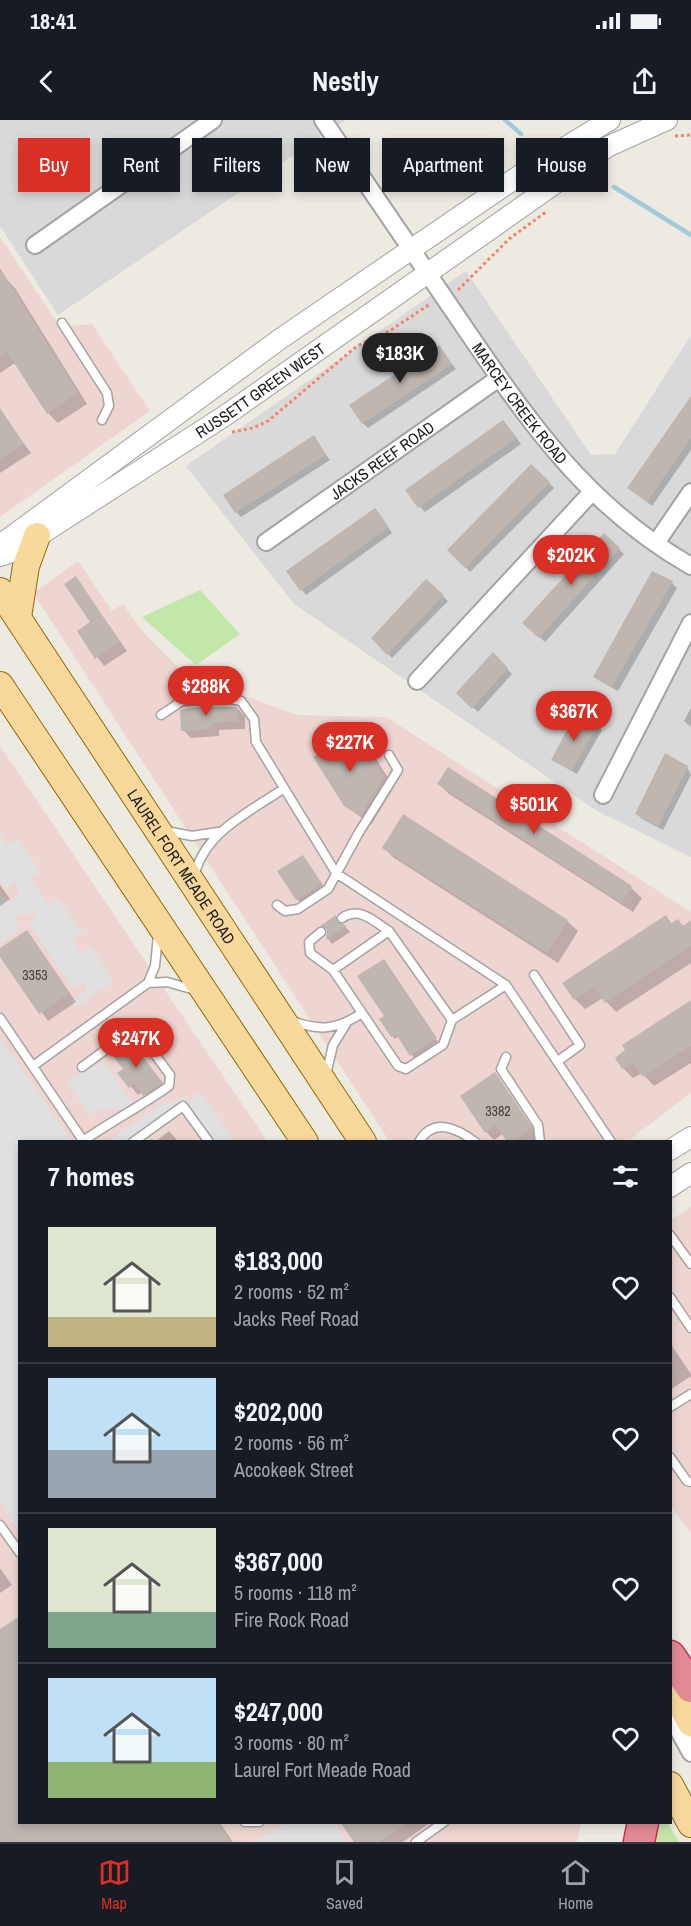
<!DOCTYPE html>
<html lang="en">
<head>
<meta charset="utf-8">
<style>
  :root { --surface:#171b24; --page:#20242c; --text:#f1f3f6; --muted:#9ea1a6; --line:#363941; --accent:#d93025 }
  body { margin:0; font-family:"Archivo Narrow",sans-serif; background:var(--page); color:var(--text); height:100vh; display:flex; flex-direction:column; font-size:22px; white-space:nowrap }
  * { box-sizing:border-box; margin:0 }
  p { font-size:20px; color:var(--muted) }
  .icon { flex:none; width:33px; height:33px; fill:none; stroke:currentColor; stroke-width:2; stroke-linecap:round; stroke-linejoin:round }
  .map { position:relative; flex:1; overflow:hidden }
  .details { position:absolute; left:18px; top:1020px; width:654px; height:684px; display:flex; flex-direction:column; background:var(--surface); border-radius:0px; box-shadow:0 3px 9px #0003 }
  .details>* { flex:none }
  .hud { position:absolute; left:18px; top:18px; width:656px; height:54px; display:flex; gap:12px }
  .price { position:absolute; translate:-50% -51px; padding:0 14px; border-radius:21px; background:var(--accent); color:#fff; font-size:20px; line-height:39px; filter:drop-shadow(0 2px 3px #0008) }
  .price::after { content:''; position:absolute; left:50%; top:36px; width:18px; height:14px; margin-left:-9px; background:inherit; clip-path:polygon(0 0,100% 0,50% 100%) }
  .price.active { background:#222; color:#fff }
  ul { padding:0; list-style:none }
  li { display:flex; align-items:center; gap:18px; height:150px; padding:0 30px }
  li+li { border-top:2px solid var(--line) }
  li span { display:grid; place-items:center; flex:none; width:168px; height:120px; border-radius:0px; color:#555 }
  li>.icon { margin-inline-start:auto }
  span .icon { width:72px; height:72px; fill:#fffc; stroke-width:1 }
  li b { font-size:26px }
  h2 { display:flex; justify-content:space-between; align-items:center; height:72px; padding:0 30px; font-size:26px }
  .tag { padding:0 21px; border-radius:0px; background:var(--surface); box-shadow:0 3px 9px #0003; font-size:21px; line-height:54px }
  .tag.active { background:var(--accent); color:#fff }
  .status { display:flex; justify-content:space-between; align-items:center; height:42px; padding:0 30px; background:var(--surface); direction:ltr }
  .status svg { height:16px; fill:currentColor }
  header { display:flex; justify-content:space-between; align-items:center; height:78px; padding:0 30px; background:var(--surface); font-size:27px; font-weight:700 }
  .tabs { display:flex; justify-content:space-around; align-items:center; height:84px; border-top:2px solid var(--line); background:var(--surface); font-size:16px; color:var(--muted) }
  .tabs a { display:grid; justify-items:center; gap:3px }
  .tabs .active { color:var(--accent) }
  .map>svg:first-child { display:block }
  .residential { fill:#dad9d9 }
  .commercial { fill:#eed5d1 }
  .grass { fill:#c2e7a9 }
  .parking { fill:#e0e0e0 }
  .shadow { fill:#0003 }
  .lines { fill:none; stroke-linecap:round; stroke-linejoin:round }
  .stream { stroke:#a3cada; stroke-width:4.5 }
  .building { fill:#beb6af }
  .service-casing { stroke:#a3a3a3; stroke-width:11 }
  .minor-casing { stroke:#a3a3a3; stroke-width:20 }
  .tertiary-casing { stroke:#a3a3a3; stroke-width:22 }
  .primary-casing { stroke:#906c04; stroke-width:28 }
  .motorway-casing { stroke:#d22956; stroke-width:33 }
  .path { stroke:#f5846b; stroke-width:3; stroke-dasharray:3 3; stroke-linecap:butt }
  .service { stroke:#fff; stroke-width:8 }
  .minor { stroke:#fff; stroke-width:16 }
  .tertiary { stroke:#fff; stroke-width:20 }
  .primary { stroke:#f9d89c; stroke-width:26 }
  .motorway { stroke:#e38b95; stroke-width:30 }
  .labels { text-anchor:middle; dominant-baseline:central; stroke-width:6; stroke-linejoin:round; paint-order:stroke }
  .number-label { font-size:14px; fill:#444241 }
  .street-label { font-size:16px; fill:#1c1c1c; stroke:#fff }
</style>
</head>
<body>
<div class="status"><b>18:41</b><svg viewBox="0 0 49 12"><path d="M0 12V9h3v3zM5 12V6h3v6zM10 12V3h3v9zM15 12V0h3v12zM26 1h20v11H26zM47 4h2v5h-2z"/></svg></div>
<header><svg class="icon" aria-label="back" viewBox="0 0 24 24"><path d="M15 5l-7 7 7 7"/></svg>Nestly<svg class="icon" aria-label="share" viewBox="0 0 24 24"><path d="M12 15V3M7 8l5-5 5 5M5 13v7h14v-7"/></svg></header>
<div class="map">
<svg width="691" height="1722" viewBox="0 0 691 1722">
  <rect width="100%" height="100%" fill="#edeae2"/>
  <path class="residential" d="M0 0H346L58 195 0 106Z
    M466 151 591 335 615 334 691 215V737L597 691 294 484 186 346Z"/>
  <path class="commercial" d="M0 117 60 207 92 204 150 291 0 397Z
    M78 441 112 491 123 484 143 512 186 555 297 595 386 597 691 792V973L628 1021H389L33 473Z
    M0 626 267 1021 20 1022V1702L581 1703 577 1722H0Z
    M691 1087V1414L671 1386 670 1101Z"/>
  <path class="grass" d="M200 470 240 514 196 545 142 497Z
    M654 1702 668 1703 679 1722H651Z"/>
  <path class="parking" d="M0 714 7 725 18 719 40 751 30 757 49 785 59 779 83 814 73 820 81 833 91 826 114 861 76 887 71 881 87 869 84 864 74 870 29 804 37 798 34 794 22 793 13 798 20 810 0 824V775L8 783 12 781 18 774V765L15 762 6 769 0 760Z
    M0 917 72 1021 20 1022 19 1413 0 1381Z
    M104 941 132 983 122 990 99 989 90 995 66 961Z
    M196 972 203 975 234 1021H204L184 992 141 1021H108L165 981 168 985 186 974 191 981Z
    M287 1703H334L347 1722H254Z"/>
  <path class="shadow" d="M5 158 15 168 87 284 58 303 48 293 15 243 0 253V161Z
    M439 227 456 249 368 308 363 303Z
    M691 279V330L652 386 634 372Z
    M4 296 31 333 0 353V299Z
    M508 307 521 324 425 392 420 387 407 370Z
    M313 317 330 340 241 397 236 392Z
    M532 346 554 368 470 452 449 430Z
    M380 395 392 413 306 475 288 452Z
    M604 415 624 434 545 522 524 503Z
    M76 458 127 531 104 546 79 512 92 503Z
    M426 461 448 481 392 538 373 518Z
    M672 463 677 468 618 571 600 561 595 556Z
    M493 535 512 554 478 592 458 573Z
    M237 588 245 596V609L219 610V616L191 618 183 610Z
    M691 588V607L684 601Z
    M597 605 602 610 577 654 553 640Z
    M365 628 376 639 394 667 371 705 345 685Z
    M687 647 691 655 663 710 642 699 637 694Z
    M448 650 631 768 642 778 633 792 449 674 439 664Z
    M403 697 567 801 578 811 558 843 394 738 384 728Z
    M303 737 328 772 305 787 297 779Z
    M0 765 10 779 0 786Z
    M336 797 350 812 332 824 328 819V811Z
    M666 797 672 804 691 806V843L616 892 603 878 585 889 575 879Z
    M27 812 76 882 48 901 0 834V830Z
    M386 844 438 922 414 938 399 916 395 919 392 916 381 900 386 897Z
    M691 882V943L654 966 642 953 633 958 623 948Z
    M132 923 169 971 152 982 142 972 138 975 120 953 125 950Z
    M495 954 539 1017 532 1022H509L504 1013 494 1020 486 1012Z
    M169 1011 179 1022H155Z
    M670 1223 691 1254V1256L670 1270Z
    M0 1448 12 1465 0 1473Z
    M0 1511 20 1702H219L233 1722H0Z
    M342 1702H431L403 1722H355Z"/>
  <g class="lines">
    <path class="stream" d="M505 0 521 14
      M614 67 691 115"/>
  </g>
  <path class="building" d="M0 148 78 273 47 294 7 232 0 237Z
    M439 225 452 244 362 304 349 285Z
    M691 276V318L647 382 627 368Z
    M0 288 24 324 0 340Z
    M503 300 517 318 418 388 405 370Z
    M314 315 326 335 235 393 223 375Z
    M531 344 550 362 465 448 447 430Z
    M375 388 389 407 300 471 286 451Z
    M604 413 620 428 539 518 522 503Z
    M652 451 673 461 612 567 593 557Z
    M76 456 120 522 95 539 77 511 90 502 64 464Z
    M426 459 444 475 387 535 371 518Z
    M493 532 508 548 472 589 456 573Z
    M196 587H237L238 601 212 603V609L181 611 180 590Z
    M576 593 598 604 572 651 551 640Z
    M343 617 365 626 384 656 360 696 344 686 313 637Z
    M665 633 688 646 658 707 635 694Z
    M448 647 632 766 622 783 437 664Z
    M403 694 568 800 547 833 382 728Z
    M303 735 322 764 296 780 277 751Z
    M336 795 338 803 347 806 326 820 327 810 320 806Z
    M666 795 671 803 678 799 683 806 691 800V826L605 883 594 867 574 880 562 863Z
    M27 810 70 873 39 894 0 837V828Z
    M384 839 437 918 410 936 396 914 391 917 379 899 384 896 357 856Z
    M691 880V926L643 957 632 943 622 949 615 938 625 930 622 925Z
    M132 921 162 963 143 976 135 964 129 968 117 953 123 949 112 935Z
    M495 952 532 1007 513 1022H507L496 1005 485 1013 460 976Z
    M20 1496V1702H218L231 1722H0V1509Z
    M340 1702H408L380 1722H354Z"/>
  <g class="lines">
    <defs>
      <path id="service" d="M62 203 107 273 109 286 102 300
        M161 595 182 581 230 579 241 581 254 599 256 622 336 753 506 865 611 1022
        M166 711 192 716 218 712
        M194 757C204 712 248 693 283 669
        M277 785 285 791 298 789 328 769 358 714 398 650 389 635
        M342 798C360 786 373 801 389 811
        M389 811 452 900 443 925 406 949 398 946 333 850Z
        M321 812 309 822 310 833 333 850
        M534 855 580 925 558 941
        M148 863 167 862 195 870
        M0 898 84 1022
        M452 900 506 865
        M292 901C320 911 337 910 362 893
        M506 937 501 949 538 1005 540 1022
        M33 946 148 863 155 846 158 815
        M82 947 131 911 137 910 170 955 169 966C141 986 112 1001 83 1021
        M326 955 333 925 346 904
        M133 1022 183 986 209 1022
        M419 1022C433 997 457 1008 475 1022
        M670 1115 691 1144
        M670 1177 691 1208
        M670 1287 691 1274
        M670 1337 687 1361 691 1362
        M0 1405 20 1433
        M245 1702H259
        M416 1722 444 1702"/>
      <g id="minor">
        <path id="s1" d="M323 0C366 64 410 128 454 192 523 293 582 384 691 446"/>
        <path d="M35 125 213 0"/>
        <path id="s2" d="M266 422 499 258"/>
        <path d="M656 423 691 372"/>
        <path d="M417 561 591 373"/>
        <path d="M603 675 691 503"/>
        <path d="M670 1595 691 1633"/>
      </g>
      <g id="tertiary">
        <path d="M0 425 280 219 526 51 610 0"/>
        <path id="s3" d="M0 436 15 431 226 295 607 27 667 0"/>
        <path d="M670 1030 691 1017"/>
        <path d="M670 1067 691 1053"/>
      </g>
      <g id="primary">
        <path id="s4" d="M0 471 363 1022"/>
        <path d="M18 497 26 446 37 416"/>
        <path d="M0 565 305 1022"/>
        <path d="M670 1564 691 1603"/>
        <path d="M670 1665 691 1704"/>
      </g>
      <path id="motorway" d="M670 1536 691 1567
        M639 1722 643 1702"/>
    </defs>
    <use href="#service" class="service-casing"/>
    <use href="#minor" class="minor-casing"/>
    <use href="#tertiary" class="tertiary-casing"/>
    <use href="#primary" class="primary-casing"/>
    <use href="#motorway" class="motorway-casing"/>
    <path class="path" d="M675 16 691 15
      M458 170 509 119 546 92
      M232 312 253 308 268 301 357 226 391 210 430 184"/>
    <use href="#service" class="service"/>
    <use href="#minor" class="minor"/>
    <use href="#tertiary" class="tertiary"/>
    <use href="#primary" class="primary"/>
    <use href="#motorway" class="motorway"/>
  </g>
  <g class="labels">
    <g class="number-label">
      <text x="35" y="855">3353</text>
      <text x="498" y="991">3382</text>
    </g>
    <g class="street-label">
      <text stroke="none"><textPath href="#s3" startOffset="309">RUSSETT GREEN WEST</textPath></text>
      <text stroke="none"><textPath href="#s1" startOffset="345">MARCEY CREEK ROAD</textPath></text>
      <text stroke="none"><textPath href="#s2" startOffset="142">JACKS REEF ROAD</textPath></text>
      <text stroke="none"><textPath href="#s4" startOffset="330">LAUREL FORT MEADE ROAD</textPath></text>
    </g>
  </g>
</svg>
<b class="price active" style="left:400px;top:264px">$183K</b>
<b class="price" style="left:571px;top:466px">$202K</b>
<b class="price" style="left:206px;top:597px">$288K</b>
<b class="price" style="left:574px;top:622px">$367K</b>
<b class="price" style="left:350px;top:653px">$227K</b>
<b class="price" style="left:534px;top:715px">$501K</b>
<b class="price" style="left:136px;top:949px">$247K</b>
<div class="hud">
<a class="tag active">Buy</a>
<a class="tag">Rent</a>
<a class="tag">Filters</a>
<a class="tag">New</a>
<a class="tag">Apartment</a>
<a class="tag">House</a>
</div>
<section class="details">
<h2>7 homes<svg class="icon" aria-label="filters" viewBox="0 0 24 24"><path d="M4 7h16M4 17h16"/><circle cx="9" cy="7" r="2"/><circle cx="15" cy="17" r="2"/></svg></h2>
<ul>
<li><span style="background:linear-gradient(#dfe7d0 75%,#c2b280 0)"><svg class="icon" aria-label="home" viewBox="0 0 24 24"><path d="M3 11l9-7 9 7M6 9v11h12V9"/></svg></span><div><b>$183,000</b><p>2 rooms · 52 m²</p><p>Jacks Reef Road</p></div><svg class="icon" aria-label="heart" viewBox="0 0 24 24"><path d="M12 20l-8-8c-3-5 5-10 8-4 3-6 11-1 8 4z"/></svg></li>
<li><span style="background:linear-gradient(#bfe0f5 60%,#9aa5b1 0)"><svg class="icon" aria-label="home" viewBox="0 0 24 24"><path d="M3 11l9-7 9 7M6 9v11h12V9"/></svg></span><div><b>$202,000</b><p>2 rooms · 56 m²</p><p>Accokeek Street</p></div><svg class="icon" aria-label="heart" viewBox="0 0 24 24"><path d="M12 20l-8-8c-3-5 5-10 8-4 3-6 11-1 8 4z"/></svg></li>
<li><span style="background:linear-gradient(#dfe7d0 70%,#7fa58c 0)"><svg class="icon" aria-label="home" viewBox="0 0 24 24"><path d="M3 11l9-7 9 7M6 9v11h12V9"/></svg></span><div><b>$367,000</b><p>5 rooms · 118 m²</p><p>Fire Rock Road</p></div><svg class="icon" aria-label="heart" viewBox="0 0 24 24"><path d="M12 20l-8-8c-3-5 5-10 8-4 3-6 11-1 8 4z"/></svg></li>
<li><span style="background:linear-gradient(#bfe0f5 70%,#8fb573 0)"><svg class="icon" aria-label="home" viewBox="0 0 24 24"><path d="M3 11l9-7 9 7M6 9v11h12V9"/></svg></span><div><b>$247,000</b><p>3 rooms · 80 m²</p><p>Laurel Fort Meade Road</p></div><svg class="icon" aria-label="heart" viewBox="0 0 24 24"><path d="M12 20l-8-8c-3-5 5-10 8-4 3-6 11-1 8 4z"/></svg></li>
</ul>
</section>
</div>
<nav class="tabs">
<a class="active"><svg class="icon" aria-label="map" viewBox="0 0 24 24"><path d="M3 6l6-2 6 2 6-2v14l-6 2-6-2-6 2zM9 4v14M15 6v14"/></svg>Map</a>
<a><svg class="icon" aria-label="saved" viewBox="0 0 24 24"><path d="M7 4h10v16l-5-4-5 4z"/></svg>Saved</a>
<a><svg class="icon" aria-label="home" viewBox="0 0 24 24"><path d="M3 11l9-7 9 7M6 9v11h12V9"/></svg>Home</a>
</nav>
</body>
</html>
